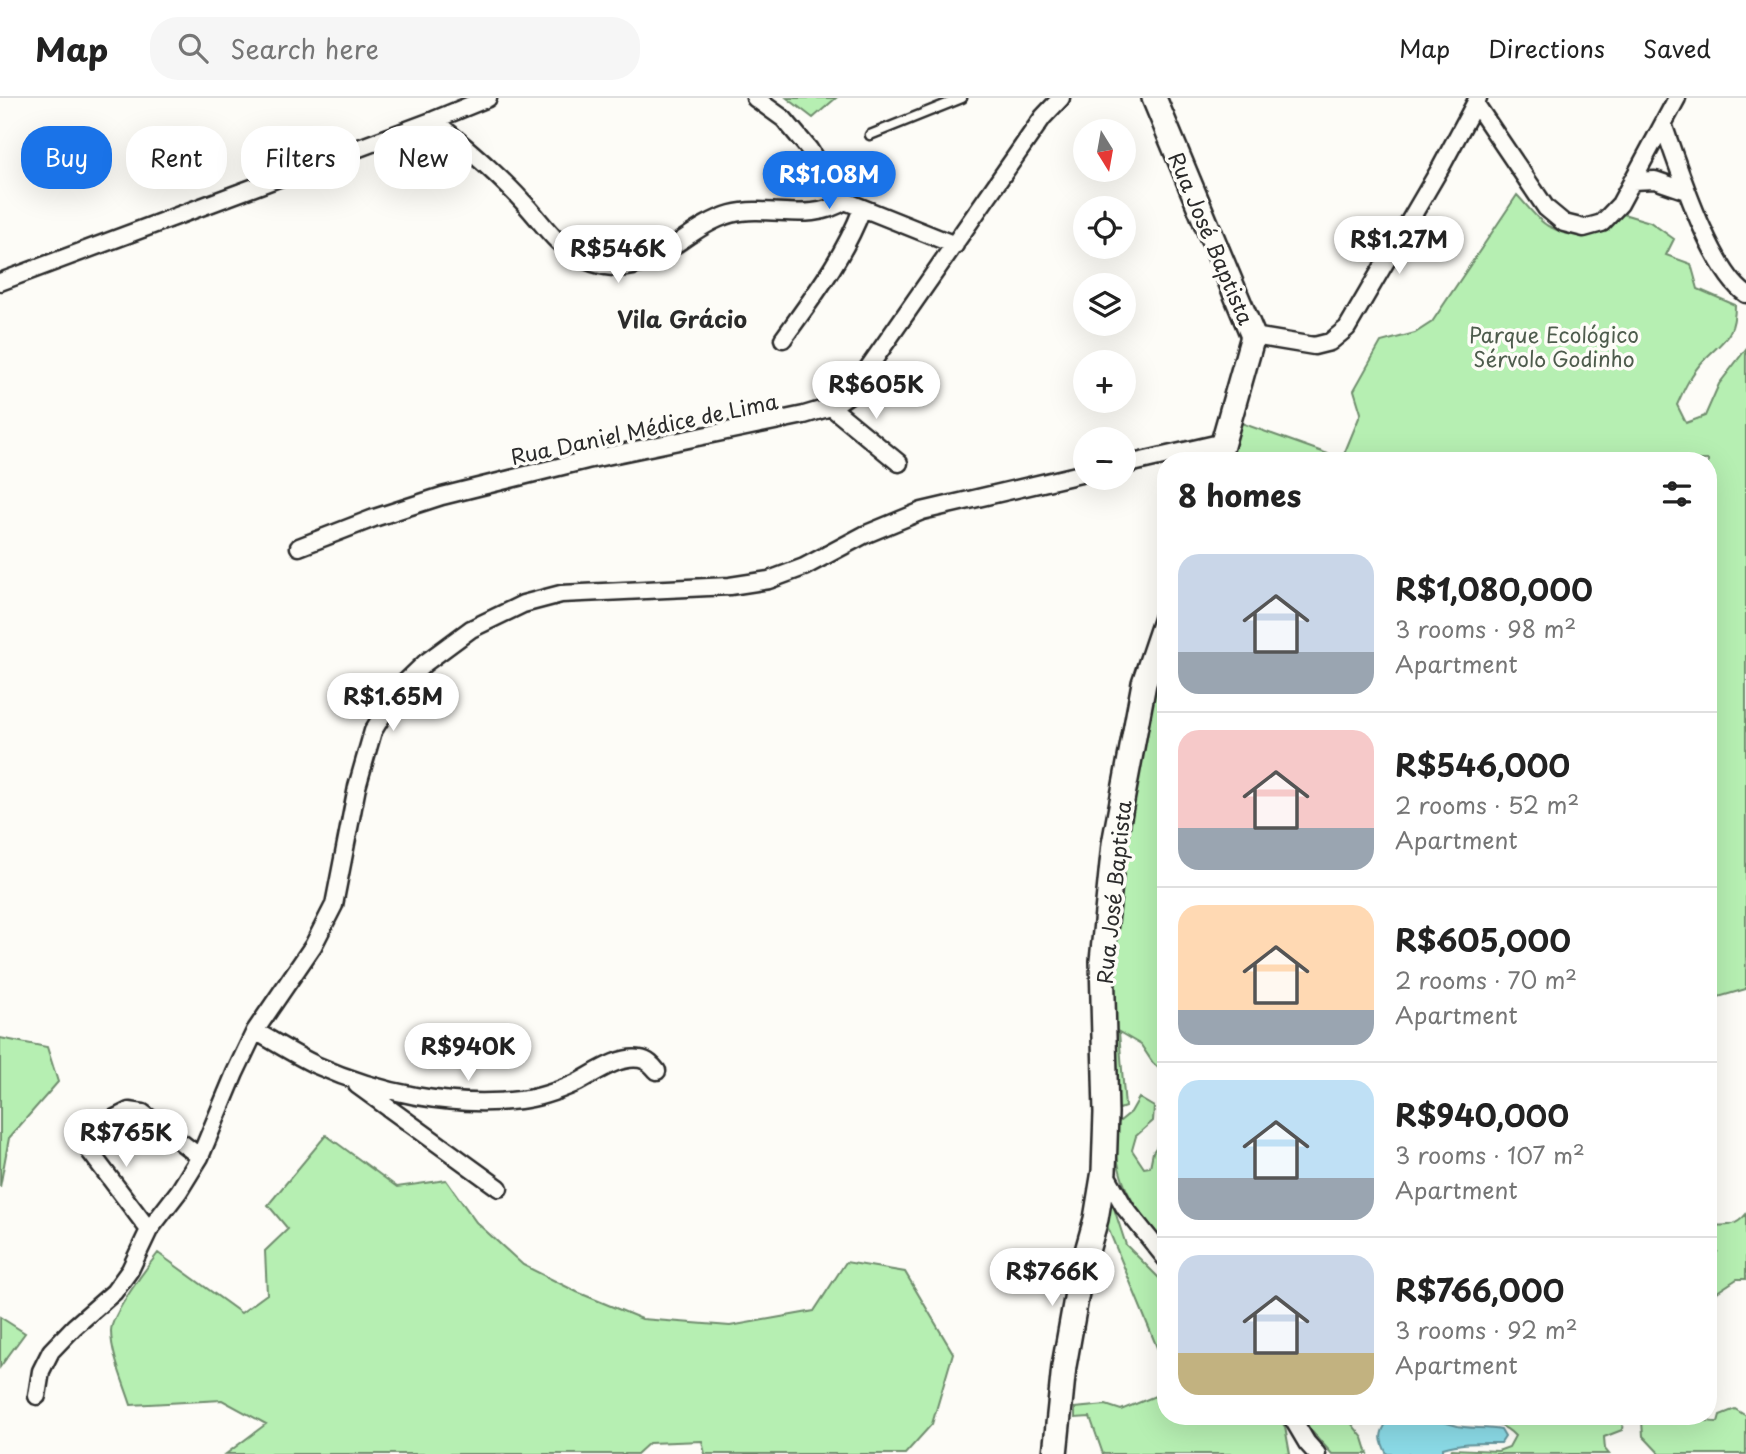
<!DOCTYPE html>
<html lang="en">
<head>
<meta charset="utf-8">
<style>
  :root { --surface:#fff; --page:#f6f6f6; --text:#222; --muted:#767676; --line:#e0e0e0; --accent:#1a73e8 }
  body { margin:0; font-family:"Playpen Sans",sans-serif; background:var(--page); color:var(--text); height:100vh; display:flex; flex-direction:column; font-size:26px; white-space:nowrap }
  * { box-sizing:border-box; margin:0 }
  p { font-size:23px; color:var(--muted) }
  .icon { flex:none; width:38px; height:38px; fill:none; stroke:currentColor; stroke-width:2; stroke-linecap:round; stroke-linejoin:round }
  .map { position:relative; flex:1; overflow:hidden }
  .sheet { position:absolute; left:1157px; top:354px; width:560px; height:973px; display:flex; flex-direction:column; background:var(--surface); border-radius:28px; box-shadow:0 7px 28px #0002 }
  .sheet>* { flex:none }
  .hud { position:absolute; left:21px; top:28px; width:665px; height:63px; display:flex; gap:14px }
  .needle { width:46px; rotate:169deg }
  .controls { position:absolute; left:1073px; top:21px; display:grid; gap:14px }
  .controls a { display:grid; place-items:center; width:63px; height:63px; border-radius:50%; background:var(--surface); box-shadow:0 7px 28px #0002; font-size:35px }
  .price { position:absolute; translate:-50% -60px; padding:0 16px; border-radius:24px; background:#fff; color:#222; font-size:23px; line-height:46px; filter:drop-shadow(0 2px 4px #0008) }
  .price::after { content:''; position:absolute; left:50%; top:42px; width:21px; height:16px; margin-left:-10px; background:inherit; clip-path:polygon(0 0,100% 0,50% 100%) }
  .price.active { background:var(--accent); color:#fff }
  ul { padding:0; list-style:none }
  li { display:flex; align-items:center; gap:21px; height:175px; padding:0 21px }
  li+li { border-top:2px solid var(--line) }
  li span { display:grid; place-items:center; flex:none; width:196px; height:140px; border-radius:21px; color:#555 }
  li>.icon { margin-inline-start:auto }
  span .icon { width:84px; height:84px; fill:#fffc; stroke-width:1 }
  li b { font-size:30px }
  h2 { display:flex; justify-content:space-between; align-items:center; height:84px; padding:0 21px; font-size:30px }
  .tag { padding:0 24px; border-radius:28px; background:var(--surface); box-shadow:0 7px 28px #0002; font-size:24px; line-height:63px }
  .tag.active { background:var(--accent); color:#fff }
  header { display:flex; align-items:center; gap:42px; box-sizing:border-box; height:98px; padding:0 35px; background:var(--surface); border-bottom:2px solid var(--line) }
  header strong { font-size:33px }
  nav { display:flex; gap:38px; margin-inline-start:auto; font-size:24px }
  .search { width:490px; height:63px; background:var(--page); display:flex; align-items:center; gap:18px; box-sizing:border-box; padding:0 24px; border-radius:28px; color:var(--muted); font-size:26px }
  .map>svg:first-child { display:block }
  .green { fill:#b6efb2; stroke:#708d6e; stroke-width:2 }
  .water { fill:#8bdbe7; stroke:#65959c; stroke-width:2 }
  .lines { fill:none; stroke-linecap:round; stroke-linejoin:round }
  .lane-casing { stroke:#2b2b2b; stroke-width:13 }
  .street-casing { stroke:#2b2b2b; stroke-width:21 }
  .secondary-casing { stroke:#2b2b2b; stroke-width:28 }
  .lane { stroke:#fdfcf7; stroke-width:8 }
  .street { stroke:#fdfcf7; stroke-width:16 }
  .secondary { stroke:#fdfcf7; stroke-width:23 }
  .labels { text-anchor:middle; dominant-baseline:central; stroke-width:7; stroke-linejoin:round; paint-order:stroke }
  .street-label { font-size:21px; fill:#2b2b2b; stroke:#fdfcf7 }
  .park-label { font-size:21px; fill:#4e5c4d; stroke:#fdfcf7 }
  .neighbourhood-label { font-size:23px; font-weight:bold; fill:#2b2b2b; stroke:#fdfcf7 }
</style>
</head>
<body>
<header>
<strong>Map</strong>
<div class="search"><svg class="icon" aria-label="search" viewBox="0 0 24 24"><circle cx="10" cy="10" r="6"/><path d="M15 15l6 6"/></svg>Search here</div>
<nav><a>Map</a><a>Directions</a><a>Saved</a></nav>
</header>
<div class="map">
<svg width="1746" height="1356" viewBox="0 0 1746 1356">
  <rect width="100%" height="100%" fill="#fdfcf7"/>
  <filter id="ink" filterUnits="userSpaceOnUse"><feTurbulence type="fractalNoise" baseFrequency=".0143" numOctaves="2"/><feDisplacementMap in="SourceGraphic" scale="14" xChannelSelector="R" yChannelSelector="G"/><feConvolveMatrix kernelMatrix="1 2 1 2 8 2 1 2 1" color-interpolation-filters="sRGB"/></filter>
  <g filter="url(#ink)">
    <path class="green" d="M787 0H836L813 20Z
      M1517 97C1526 106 1537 122 1548 128 1578 143 1601 139 1623 116L1650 124 1674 141 1666 157 1691 166 1698 191 1735 207C1735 240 1723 242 1703 263 1691 276 1684 291 1677 307L1686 325 1705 318 1719 286 1746 251V891L1708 902V362H1222L1233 322 1342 361 1361 315 1354 292 1381 244 1415 235 1432 224Z
      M1165 541V976L1153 965 1141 947 1119 934 1125 1009 1114 1013 1109 895 1126 715Z
      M0 940 47 949 58 984 9 1040 0 1089Z
      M1139 1000 1154 1009 1153 1023 1136 1038 1132 1052 1144 1070 1150 1069 1153 1054 1165 1037V1138L1158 1140C1127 1100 1116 1080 1114 1028L1131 1014Z
      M326 1037 397 1089 446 1082 476 1124 523 1167 577 1194 642 1221 730 1228 814 1213 846 1164 905 1174 953 1255 932 1326 905 1356H705L702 1343 649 1345 637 1356H226L266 1326 222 1302 131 1307C124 1285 111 1256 111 1233 111 1217 147 1169 158 1155L241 1215 267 1196 265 1153 288 1131 268 1107Z
      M1108 1092 1126 1147 1165 1186V1269L1101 1113Z
      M1746 1116V1181H1737L1708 1200V1163L1717 1154 1708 1151V1127C1724 1128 1735 1130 1746 1116Z
      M0 1219 25 1235 0 1269Z
      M1165 1294 1166 1318H1278L1285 1329 1290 1356H1103L1090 1319 1075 1320V1310L1106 1307 1121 1312Z
      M1735 1311 1746 1318V1356H1660L1643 1338 1642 1323 1647 1318H1659L1668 1322C1690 1314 1696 1324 1718 1324L1720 1317Z
      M1298 1318H1360L1351 1325 1363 1340 1368 1356H1332Z
      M1452 1318H1629L1623 1322 1622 1332 1604 1339 1605 1351 1609 1356H1450L1452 1351 1498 1353 1509 1349 1515 1338C1494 1315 1469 1332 1452 1318Z"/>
    <path class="water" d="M1414 1318C1432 1318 1438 1323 1454 1327 1469 1332 1485 1328 1501 1332L1505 1339 1501 1345C1482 1345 1461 1344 1443 1350V1356H1387C1380 1343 1378 1336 1388 1323Z"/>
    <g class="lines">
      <defs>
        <path id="lane" d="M870 37 962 0"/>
        <path id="street" d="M755 0 784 21 809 51 830 85 845 103 955 147
          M1475 5 1546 110 1564 125 1584 130 1602 125 1620 106 1677 0
          M434 22C465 49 497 75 524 105 542 124 557 149 581 160 595 167 617 172 633 168 669 158 695 126 731 116 770 106 809 126 845 103
          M1663 26C1678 68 1711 173 1746 196
          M1632 83 1655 82 1687 93
          M0 184 434 22 488 0
          M1253 238 1314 248 1330 244 1347 230 1441 69 1478 0
          M783 241C813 199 844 159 862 111
          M831 309 899 365
          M1124 367 1224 344
          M299 449 374 420 442 398 587 362 804 317 831 309 850 296 1043 19 1061 0
          M255 933C275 944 295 957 316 967 379 995 451 1010 520 1002 539 1000 558 993 576 985 594 976 619 957 640 961 648 962 653 968 657 973
          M357 987 499 1090
          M77 1028 91 1055 149 1132
          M91 1055 113 1021 129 1013 143 1015 200 1059
          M1104 1073 1125 1110 1166 1161
          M37 1298 41 1273 51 1253 74 1229 114 1194 130 1172 149 1132 179 1093 200 1059 235 975 255 933 313 848 334 807 357 689 373 633 399 590 425 565 471 531 523 506 561 496 730 488 769 482 804 469 864 437 922 413 1085 375
          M1291 1318 1307 1345 1317 1356"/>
        <path id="secondary" d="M1154 0 1253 238 1218 362
          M1055 1356 1064 1268 1080 1178 1096 1121 1104 1073 1106 1015 1102 863 1114 746 1144 585 1166 520"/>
      </defs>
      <use href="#lane" class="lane-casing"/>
      <use href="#street" class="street-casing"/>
      <use href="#secondary" class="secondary-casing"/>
      <use href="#lane" class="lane"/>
      <use href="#street" class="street"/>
      <use href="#secondary" class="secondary"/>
    </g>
  </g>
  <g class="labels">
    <g class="street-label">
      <text transform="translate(1212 140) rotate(67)">Rua José Baptista</text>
      <text transform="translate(644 330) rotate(-12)">Rua Daniel Médice de Lima</text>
      <text transform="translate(1113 794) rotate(-84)">Rua José Baptista</text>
    </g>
    <g class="park-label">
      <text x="1554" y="236">Parque Ecológico<tspan x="1554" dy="24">Sérvolo Godinho</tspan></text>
    </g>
    <g class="neighbourhood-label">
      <text x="682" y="220">Vila Grácio</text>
    </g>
  </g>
</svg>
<div class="controls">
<a><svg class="needle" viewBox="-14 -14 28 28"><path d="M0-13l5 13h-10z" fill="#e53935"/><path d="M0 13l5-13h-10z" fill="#767676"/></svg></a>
<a><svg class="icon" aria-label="locate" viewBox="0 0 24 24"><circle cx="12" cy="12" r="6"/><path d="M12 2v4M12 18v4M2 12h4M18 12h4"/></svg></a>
<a><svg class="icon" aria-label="layers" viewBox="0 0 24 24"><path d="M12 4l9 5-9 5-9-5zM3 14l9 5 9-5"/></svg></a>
<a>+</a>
<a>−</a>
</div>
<b class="price active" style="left:829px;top:113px">R$1.08M</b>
<b class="price" style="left:1399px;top:178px">R$1.27M</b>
<b class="price" style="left:618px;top:187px">R$546K</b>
<b class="price" style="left:876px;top:323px">R$605K</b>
<b class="price" style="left:393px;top:635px">R$1.65M</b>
<b class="price" style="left:468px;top:985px">R$940K</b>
<b class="price" style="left:126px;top:1071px">R$765K</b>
<b class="price" style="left:1052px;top:1210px">R$766K</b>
<div class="hud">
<a class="tag active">Buy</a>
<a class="tag">Rent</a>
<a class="tag">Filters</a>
<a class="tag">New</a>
</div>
<section class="sheet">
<h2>8 homes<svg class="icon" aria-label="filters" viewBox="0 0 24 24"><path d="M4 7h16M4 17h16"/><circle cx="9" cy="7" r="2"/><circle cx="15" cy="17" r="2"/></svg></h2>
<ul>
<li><span style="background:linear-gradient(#c9d6e8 70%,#9aa5b1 0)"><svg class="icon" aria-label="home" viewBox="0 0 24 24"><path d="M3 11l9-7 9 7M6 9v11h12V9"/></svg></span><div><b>R$1,080,000</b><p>3 rooms · 98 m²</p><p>Apartment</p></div></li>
<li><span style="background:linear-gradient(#f6c9c9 70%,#9aa5b1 0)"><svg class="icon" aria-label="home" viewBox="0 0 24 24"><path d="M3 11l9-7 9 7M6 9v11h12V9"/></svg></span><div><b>R$546,000</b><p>2 rooms · 52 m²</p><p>Apartment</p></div></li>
<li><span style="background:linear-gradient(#ffd9b3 75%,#9aa5b1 0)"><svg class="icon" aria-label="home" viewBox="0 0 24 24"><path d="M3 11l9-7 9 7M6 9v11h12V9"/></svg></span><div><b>R$605,000</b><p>2 rooms · 70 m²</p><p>Apartment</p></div></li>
<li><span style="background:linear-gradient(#bfe0f5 70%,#9aa5b1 0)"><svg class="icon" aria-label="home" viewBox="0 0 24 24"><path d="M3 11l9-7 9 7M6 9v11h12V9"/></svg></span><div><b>R$940,000</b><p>3 rooms · 107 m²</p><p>Apartment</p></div></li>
<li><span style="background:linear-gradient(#c9d6e8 70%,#c2b280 0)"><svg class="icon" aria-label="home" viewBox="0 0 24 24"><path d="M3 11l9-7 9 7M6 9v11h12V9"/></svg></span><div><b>R$766,000</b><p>3 rooms · 92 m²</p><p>Apartment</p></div></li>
</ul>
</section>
</div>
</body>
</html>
